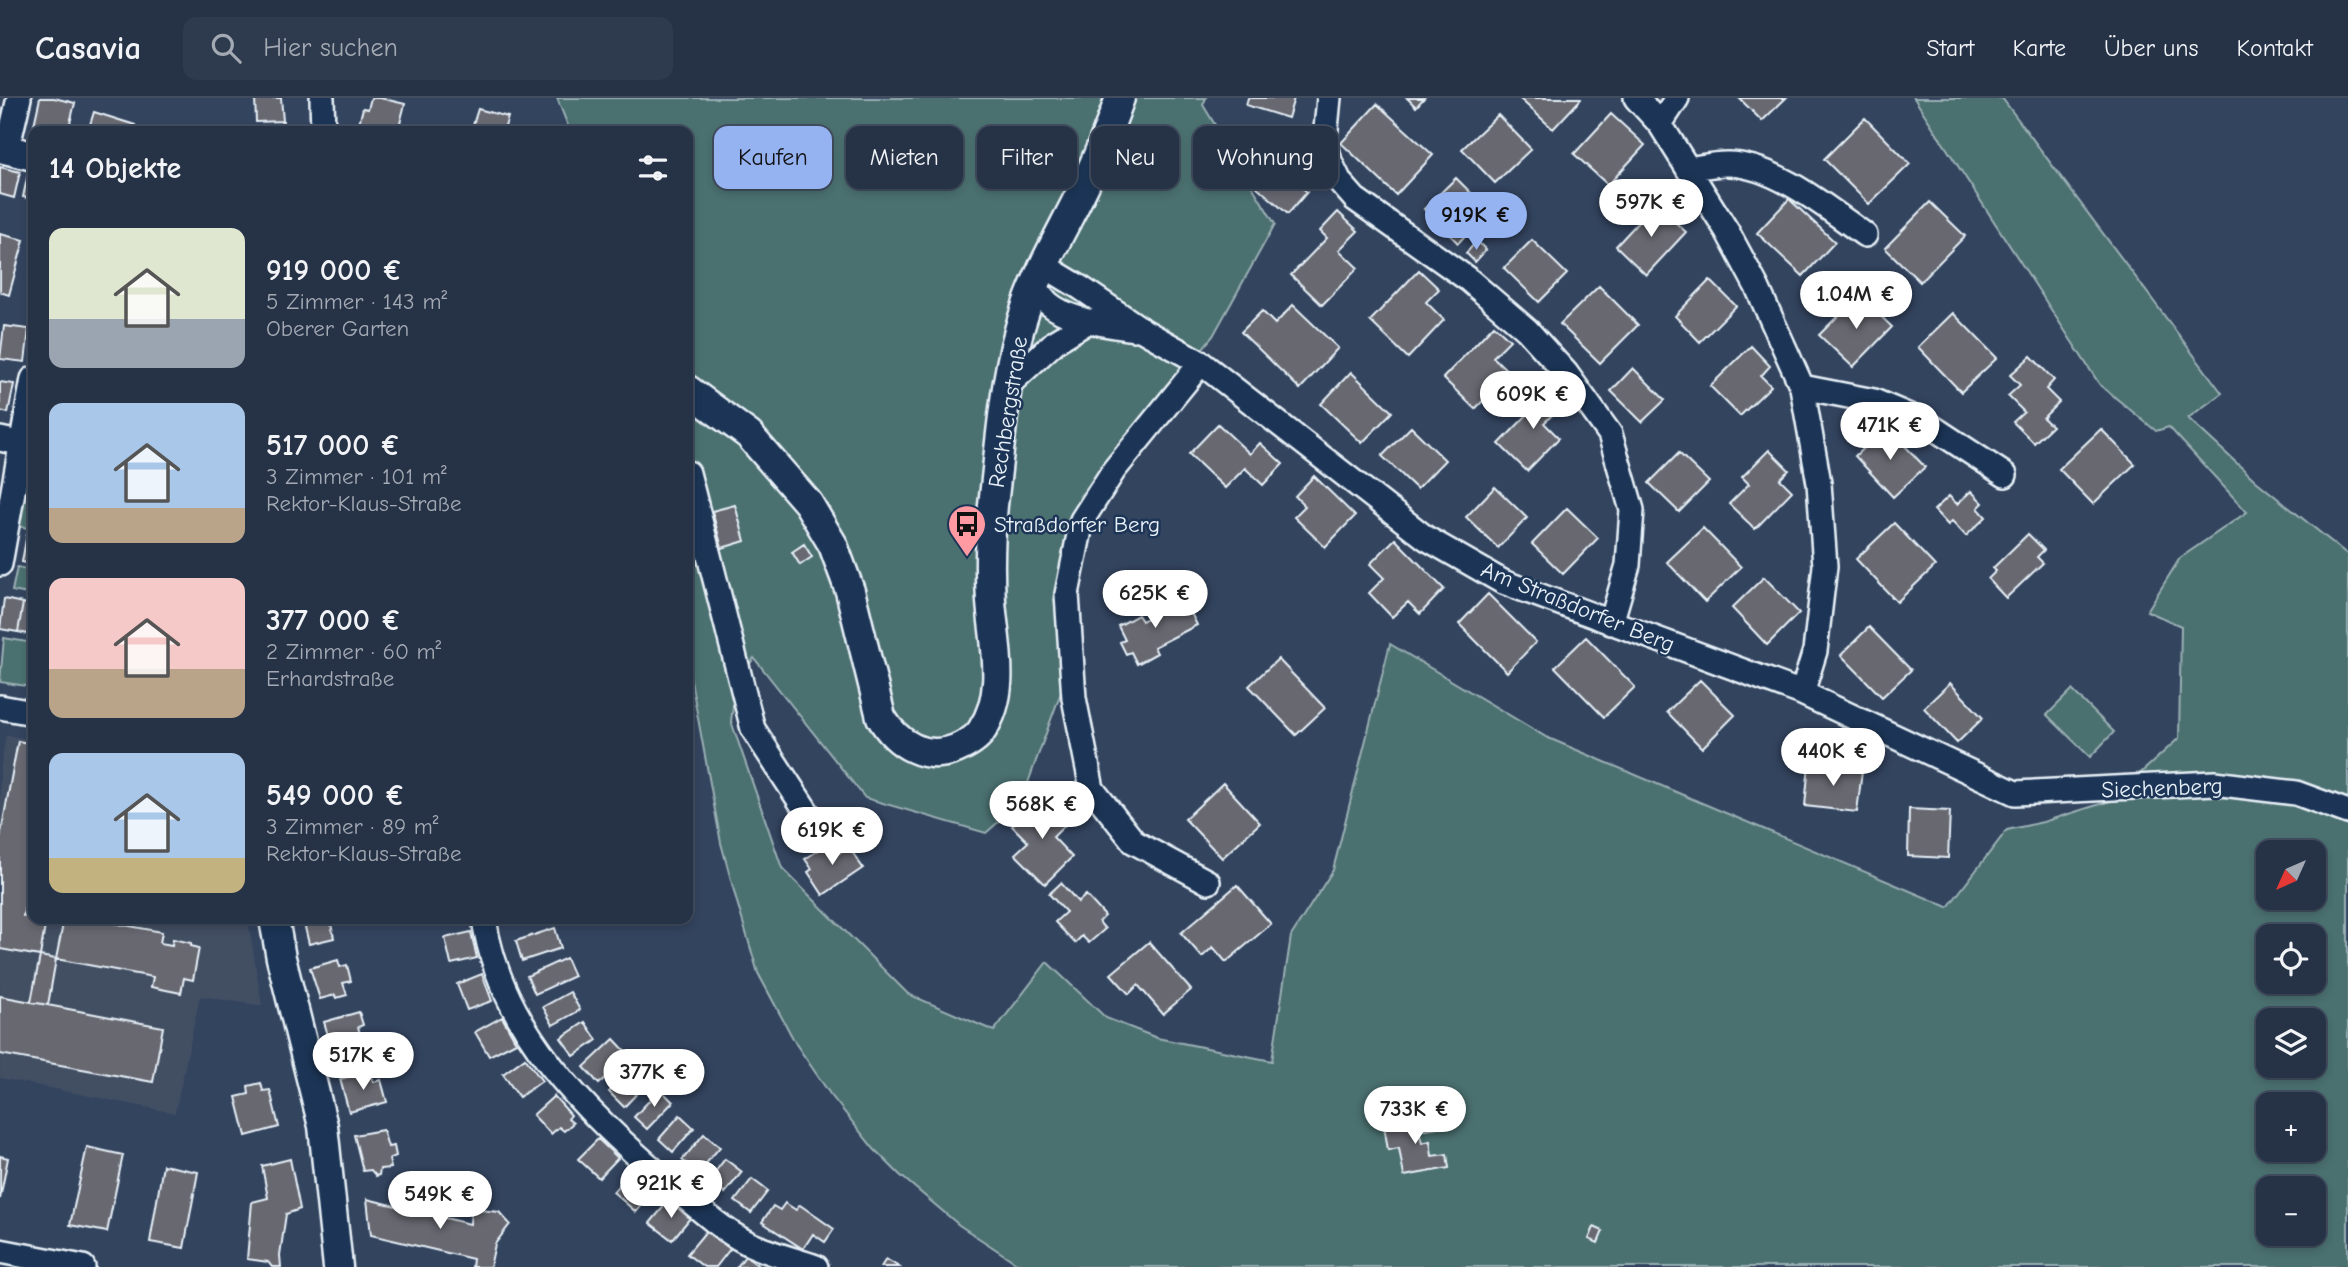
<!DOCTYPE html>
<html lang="de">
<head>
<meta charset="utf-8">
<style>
  :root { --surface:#263347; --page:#2e3b4e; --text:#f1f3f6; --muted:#a4aab4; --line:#424e60; --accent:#95b2f1 }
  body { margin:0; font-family:"Comic Neue",sans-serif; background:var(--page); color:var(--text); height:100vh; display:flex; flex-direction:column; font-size:26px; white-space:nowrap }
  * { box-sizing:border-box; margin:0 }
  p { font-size:23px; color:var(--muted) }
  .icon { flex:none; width:38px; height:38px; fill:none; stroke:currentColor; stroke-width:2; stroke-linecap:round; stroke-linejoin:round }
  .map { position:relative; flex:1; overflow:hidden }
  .sheet { position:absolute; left:28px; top:28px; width:665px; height:798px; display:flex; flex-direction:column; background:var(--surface); border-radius:14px; box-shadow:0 4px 10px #0003,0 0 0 2px var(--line) }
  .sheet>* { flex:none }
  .hud { position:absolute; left:714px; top:28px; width:665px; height:63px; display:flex; gap:14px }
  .needle { width:46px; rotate:225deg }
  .tools { position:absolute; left:2256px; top:742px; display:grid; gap:14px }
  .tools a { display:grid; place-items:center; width:70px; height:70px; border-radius:14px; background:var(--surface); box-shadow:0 4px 10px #0003,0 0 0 2px var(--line); font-size:35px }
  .price { position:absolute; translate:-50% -60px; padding:0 16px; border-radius:24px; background:#fff; color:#222; font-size:23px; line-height:46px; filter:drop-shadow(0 2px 4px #0008) }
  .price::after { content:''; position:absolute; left:50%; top:42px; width:21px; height:16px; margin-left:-10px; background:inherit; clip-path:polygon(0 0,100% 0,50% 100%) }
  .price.selected { background:var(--accent); color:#111 }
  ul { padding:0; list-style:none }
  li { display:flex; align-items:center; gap:21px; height:175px; padding:0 21px }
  li span { display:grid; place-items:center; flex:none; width:196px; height:140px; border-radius:14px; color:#555 }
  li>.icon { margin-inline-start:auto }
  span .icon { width:84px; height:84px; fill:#fffc; stroke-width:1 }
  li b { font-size:30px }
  h2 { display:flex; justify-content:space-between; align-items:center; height:84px; padding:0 21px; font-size:30px }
  .pill { padding:0 24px; border-radius:14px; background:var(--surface); box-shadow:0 4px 10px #0003,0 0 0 2px var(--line); font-size:24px; line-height:63px }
  .pill.selected { background:var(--accent); color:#111 }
  header { display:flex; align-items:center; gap:42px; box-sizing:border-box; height:98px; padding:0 35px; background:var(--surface); border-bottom:2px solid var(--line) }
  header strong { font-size:33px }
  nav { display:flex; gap:38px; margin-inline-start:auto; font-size:24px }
  .search { width:490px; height:63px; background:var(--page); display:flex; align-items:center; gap:18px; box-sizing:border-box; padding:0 24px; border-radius:14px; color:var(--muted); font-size:26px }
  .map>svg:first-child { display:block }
  .built { fill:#434f64 }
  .green { fill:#4c6f70; stroke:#9ab0b4; stroke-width:2; fill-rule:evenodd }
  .building { fill:#676871; stroke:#e8f1f8; stroke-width:2 }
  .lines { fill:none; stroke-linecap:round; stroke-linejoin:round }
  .minor-casing { stroke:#e8f1f8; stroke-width:28 }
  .major-casing { stroke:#e8f1f8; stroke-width:33 }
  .minor { stroke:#1d3557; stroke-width:23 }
  .major { stroke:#1d3557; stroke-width:28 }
  .labels { text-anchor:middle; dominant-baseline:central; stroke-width:5; stroke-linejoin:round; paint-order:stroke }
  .street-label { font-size:23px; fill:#e8f1f8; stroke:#1d3557 }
  .poi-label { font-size:23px; fill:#e8f1f8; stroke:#1d3557; text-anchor:start }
</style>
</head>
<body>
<header>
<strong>Casavia</strong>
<div class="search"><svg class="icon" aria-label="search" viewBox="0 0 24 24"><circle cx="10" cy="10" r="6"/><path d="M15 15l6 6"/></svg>Hier suchen</div>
<nav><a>Start</a><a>Karte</a><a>Über uns</a><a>Kontakt</a></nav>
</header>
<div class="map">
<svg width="2348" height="1169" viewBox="0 0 2348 1169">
  <rect width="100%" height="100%" fill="#33445f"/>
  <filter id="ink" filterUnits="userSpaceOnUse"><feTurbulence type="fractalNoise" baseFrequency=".0143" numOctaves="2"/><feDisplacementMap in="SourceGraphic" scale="14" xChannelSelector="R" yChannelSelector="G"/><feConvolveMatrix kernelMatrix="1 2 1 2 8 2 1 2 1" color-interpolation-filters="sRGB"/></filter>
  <g filter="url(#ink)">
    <path class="built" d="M6 637 33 642V821H248L262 908 200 898 175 1015 0 980V673Z"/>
    <path class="green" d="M557 0H1206L1203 7 1275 126 1213 238 1080 398 1058 490 1061 594 1021 704 986 735 865 700 754 560 736 586 731 623 782 770 908 896 994 933 1047 864 1106 920 1157 940 1272 963 1291 838 1333 772 1390 546 1546 639 1948 809 2007 732 2043 724 2110 703 2179 640 2181 528 2147 513 2180 460 2247 414 2169 329 2156 333 2100 287 1914 0H2002L2222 295 2188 320 2256 383 2348 457V1169H1024L1015 1164 959 1127 900 1077 874 1051 830 996 796 946 758 875 737 804 721 745 688 566V33H570ZM2268 754H2314V800H2268ZM2268 838H2314V884H2268ZM2268 922H2314V968H2268ZM2268 1006H2314V1052H2268ZM2268 1090H2314V1136H2268Z
      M33 319V431L13 427Z
      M17 469 33 473V497L12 493Z
      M4 540 33 545V589L0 584Z
      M2072 592 2114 634 2090 659 2047 617Z"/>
    <path class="building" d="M40 0H54L75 5 68 33 34 27Z
      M255 0H281L283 23 256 24Z
      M371 0H380L405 6 398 33H357L363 10 368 11Z
      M1248 0H1294L1288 20 1246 7Z
      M1407 0H1424L1416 9Z
      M1519 0H1580L1581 1 1553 31Z
      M1739 0H1786L1762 23Z
      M1377 6 1433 57 1396 97 1341 45Z
      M478 11 508 19 504 32 509 33H471Z
      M94 14 135 27 133 33H88Z
      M1611 16 1645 47 1608 87 1574 56Z
      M1498 17 1531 51 1495 85 1462 51Z
      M1865 20 1910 66 1869 106 1824 61Z
      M1275 66 1307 94 1288 116 1256 88Z
      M0 69 20 74 14 100 0 96Z
      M28 76 33 77V101L23 99Z
      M1456 80 1489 113 1458 145 1424 111Z
      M1789 101 1835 144 1803 178 1757 135Z
      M1930 104 1965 138 1920 184 1885 150Z
      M1655 106 1686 134 1646 177 1616 148Z
      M1338 114 1358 133 1339 152 1358 170 1322 207 1291 177 1327 140 1320 133Z
      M0 136 24 142 9 197 0 194Z
      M1532 142 1567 176 1539 204 1504 170Z
      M1477 143 1486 152 1475 164 1466 155Z
      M1419 172 1439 191 1426 204 1444 222 1408 260 1370 223Z
      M1710 182 1736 208 1700 244 1675 218Z
      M1599 188 1638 227 1600 265 1560 226Z
      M1859 197 1892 229 1853 269 1819 237Z
      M1293 207 1338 250 1300 291 1241 234 1262 213 1275 226Z
      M1953 215 1997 260 1961 294 1918 249Z
      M1494 227 1510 242 1493 259 1510 275 1475 311 1443 280Z
      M4 228 29 231 25 264 0 261Z
      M1751 248 1770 268 1761 278 1771 288 1740 318 1710 288Z
      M2031 258 2054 282 2046 291 2059 304 2043 320 2052 328 2034 345 2013 324 2024 314 2008 298 2020 287 2010 277Z
      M1633 270 1665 302 1642 324 1611 293Z
      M1351 274 1392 314 1362 345 1321 306Z
      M0 284 14 286 8 315 0 313Z
      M1545 288 1563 306 1544 325 1559 340 1527 373 1499 346 1528 316 1523 311Z
      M1218 326 1250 356 1260 345 1283 366 1263 387 1245 370 1225 390 1189 356Z
      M1886 328 1925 369 1893 399 1855 358Z
      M1411 329 1445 362 1417 391 1382 358Z
      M2101 331 2135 366 2093 406 2059 371Z
      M1769 352 1789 372 1780 381 1792 393 1755 431 1729 406 1749 386 1742 379Z
      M1679 355 1709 384 1679 414 1649 385Z
      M1314 378 1355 418 1325 449 1294 419 1305 408 1295 398Z
      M1495 389 1527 420 1498 450 1466 419Z
      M1971 393 1983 405 1978 410 1986 419 1966 438 1952 423 1948 427 1934 412 1949 398 1957 406Z
      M735 407 745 443 722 450 712 413Z
      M1567 410 1598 440 1563 476 1532 446Z
      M1894 425 1935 468 1897 504 1856 461Z
      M1703 430 1741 469 1705 504 1667 464Z
      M27 436 33 437V467L22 464Z
      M2028 436 2044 452 2037 459 2043 465 2006 500 1988 481 1996 473 1993 470Z
      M1395 441 1444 491 1420 516 1408 504 1392 519 1369 495 1384 480 1370 466Z
      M804 446 812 459 800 467 792 454Z
      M1764 479 1799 515 1767 547 1732 510Z
      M1488 496 1536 544 1507 574 1459 526Z
      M4 501 23 505 18 534 0 531Z
      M1184 501 1197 527 1154 549 1157 555 1137 566 1131 554 1126 556 1120 544 1125 542 1118 528 1138 517 1142 523Z
      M23 505 33 507V537L18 534Z
      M1869 529 1911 572 1882 599 1841 557Z
      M1586 539 1635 589 1604 619 1555 569Z
      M1278 561 1325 610 1296 637 1249 588Z
      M1700 582 1735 617 1702 650 1667 614Z
      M1950 585 1983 620 1957 645 1924 610Z
      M18 643 33 646V768L23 818 46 822 40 858 0 851V740Z
      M1809 666 1862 673 1857 714 1805 708Z
      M1223 685 1260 725 1222 760 1185 721Z
      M1041 700 1067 725 1053 739 1072 759 1045 786 1015 756 1028 744 1012 728Z
      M1909 711 1950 713 1948 760 1908 758Z
      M831 744 839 755 848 748 863 770 823 797 808 774 812 771 805 761Z
      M1061 785 1078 804 1086 797 1105 818 1099 824 1105 831 1089 845 1082 838 1075 845 1055 824 1066 814 1049 796Z
      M1237 787 1271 826 1226 864 1213 849 1202 859 1181 835Z
      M64 821H92L162 834 160 845 172 847 173 841 191 845V848L199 850 193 882 184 880 181 895 151 889 153 879 56 861Z
      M303 821H330L334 840 309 846Z
      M510 821H542L511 826Z
      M555 830 561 850 522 863 516 843Z
      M471 834 477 860 451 866 445 840Z
      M1149 844 1191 892 1163 916 1138 887 1129 896 1111 876Z
      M40 858 56 861 48 907 31 904Z
      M566 860 574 878 535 896 527 878Z
      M338 862 340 869 347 867 351 883 343 885 347 897 336 900 335 897 320 901 310 870Z
      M482 876 492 903 467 912 457 886Z
      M570 894 580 912 553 927 543 909Z
      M0 898 163 929 153 984 0 956Z
      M359 914 363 927 358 929 364 949 334 957 324 924Z
      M502 919 516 944 489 958 475 934Z
      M585 924 597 942 574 958 561 940Z
      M614 941 630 958 599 986 584 969Z
      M525 960 542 983 519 999 503 976Z
      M635 967 650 982 624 1009 609 994Z
      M370 973 373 984 381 982 387 1004 349 1014 340 981Z
      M261 985 263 993 270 992 279 1029 246 1038 236 999 249 996 248 988Z
      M660 991 673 1004 647 1031 634 1019Z
      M554 998 571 1017 568 1021 573 1025 564 1033 559 1029 551 1036 533 1017Z
      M680 1017 694 1030 673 1054 659 1041Z
      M1442 1017 1444 1028 1419 1032 1422 1045 1430 1043 1432 1058 1447 1056 1449 1070 1404 1078 1399 1050 1388 1052 1384 1027Z
      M383 1032 388 1049 394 1048 396 1058 389 1061 391 1070 380 1071 379 1077 376 1078 371 1072 363 1073 354 1037Z
      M704 1036 720 1049 698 1075 682 1062Z
      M598 1041 618 1060 599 1080 578 1061Z
      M87 1049 123 1057 107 1134 70 1127Z
      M0 1058 8 1060 0 1101Z
      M290 1061 300 1111 286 1116 280 1157 281 1169H272L268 1164 247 1161 252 1104 268 1100 262 1068Z
      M725 1061 742 1074 725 1095 709 1082Z
      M163 1067 198 1074 184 1150 150 1144Z
      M632 1072 655 1092 636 1114 613 1094Z
      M752 1081 768 1093 751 1115 735 1103Z
      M367 1101 470 1126 471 1111 499 1114 510 1126 495 1146 490 1169H472L473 1161 371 1137Z
      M670 1101 691 1119 672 1142 650 1125Z
      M785 1105 796 1112 800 1107 834 1131 825 1144 813 1136 803 1151 762 1124 773 1108 780 1112Z
      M1594 1129 1603 1133 1598 1145 1589 1141Z
      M707 1132 730 1151 716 1169H704L687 1156Z
      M745 1158 760 1169H737Z
      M886 1161 899 1169H881Z"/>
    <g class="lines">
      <defs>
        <path id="minor" d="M322 0 323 33
          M1329 0 1325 41 1330 63 1340 84 1355 101 1469 182 1527 232 1566 275 1610 336 1632 412 1628 467 1611 525
          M1636 0 1660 26 1727 133 1757 189 1802 289 1819 385 1825 468 1815 553 1802 595
          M1660 26 1677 0
          M7 52 19 0
          M1688 71C1701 69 1714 66 1726 66 1773 65 1829 111 1865 137
          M1043 167 1081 190 1144 233 1201 265 1426 440 1503 484 1802 595 2015 695 2214 685 2296 695 2348 714
          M1034 187C1038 193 1043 200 1048 205 1070 224 1107 226 1134 231
          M1201 265 1114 372 1082 422 1067 496 1074 600 1092 691 1134 744 1208 784
          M1007 288 1056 243 1089 223
          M1802 289 1874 303 1926 325 2005 377
          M0 341 23 346
          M688 375 753 631 818 731
          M0 466 33 281
          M0 609 33 615
          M484 821C500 931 585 1013 665 1082 688 1101 720 1131 746 1144 767 1155 793 1161 816 1169
          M0 1153 83 1169"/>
        <path id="major" d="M0 50 33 58
          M688 292 749 337 808 405 833 447 850 493 881 619C897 647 926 663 956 651 965 647 977 641 982 632 1008 593 994 546 991 503 989 471 990 438 993 407 1001 343 1004 275 1025 213 1040 168 1066 127 1086 84 1099 57 1110 28 1120 0
          M274 821 281 860 323 1028 338 1169"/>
      </defs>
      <use href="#minor" class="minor-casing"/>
      <use href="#major" class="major-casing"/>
      <use href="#minor" class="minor"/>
      <use href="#major" class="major"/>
    </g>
  </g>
  <defs>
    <symbol id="bus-pin" viewBox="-11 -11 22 30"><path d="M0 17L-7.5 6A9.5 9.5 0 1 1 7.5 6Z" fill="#ff9aa2" stroke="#1d3557"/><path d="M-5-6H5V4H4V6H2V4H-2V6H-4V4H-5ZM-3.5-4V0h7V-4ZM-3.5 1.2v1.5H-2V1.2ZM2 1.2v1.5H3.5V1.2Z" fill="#111"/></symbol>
  </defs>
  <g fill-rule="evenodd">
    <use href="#bus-pin" x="945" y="404" width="44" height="60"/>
  </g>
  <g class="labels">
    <g class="street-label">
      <text transform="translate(1008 314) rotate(-81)">Rechbergstraße</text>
      <text transform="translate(1578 509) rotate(22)">Am Straßdorfer Berg</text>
      <text transform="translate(2162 690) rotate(-2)">Siechenberg</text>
    </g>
    <g class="poi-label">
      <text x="994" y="426">Straßdorfer Berg</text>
    </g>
  </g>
</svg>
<div class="tools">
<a><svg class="needle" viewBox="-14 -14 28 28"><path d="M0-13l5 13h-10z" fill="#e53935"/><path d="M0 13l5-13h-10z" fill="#a4aab4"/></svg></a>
<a><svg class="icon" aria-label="locate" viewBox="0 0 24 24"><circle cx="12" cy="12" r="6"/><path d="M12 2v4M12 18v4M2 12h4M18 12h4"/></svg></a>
<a><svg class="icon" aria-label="layers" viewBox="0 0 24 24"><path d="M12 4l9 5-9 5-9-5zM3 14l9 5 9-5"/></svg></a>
<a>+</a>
<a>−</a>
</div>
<b class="price" style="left:1651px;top:141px">597K €</b>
<b class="price selected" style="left:1476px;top:154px">919K €</b>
<b class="price" style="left:1856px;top:233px">1.04M €</b>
<b class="price" style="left:1533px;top:333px">609K €</b>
<b class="price" style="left:1890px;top:364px">471K €</b>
<b class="price" style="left:1155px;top:532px">625K €</b>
<b class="price" style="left:1833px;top:690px">440K €</b>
<b class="price" style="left:1042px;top:743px">568K €</b>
<b class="price" style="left:832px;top:769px">619K €</b>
<b class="price" style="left:363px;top:994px">517K €</b>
<b class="price" style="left:654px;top:1011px">377K €</b>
<b class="price" style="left:1415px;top:1048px">733K €</b>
<b class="price" style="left:671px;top:1122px">921K €</b>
<b class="price" style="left:440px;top:1133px">549K €</b>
<div class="hud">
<a class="pill selected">Kaufen</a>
<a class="pill">Mieten</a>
<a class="pill">Filter</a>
<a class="pill">Neu</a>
<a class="pill">Wohnung</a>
</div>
<section class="sheet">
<h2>14 Objekte<svg class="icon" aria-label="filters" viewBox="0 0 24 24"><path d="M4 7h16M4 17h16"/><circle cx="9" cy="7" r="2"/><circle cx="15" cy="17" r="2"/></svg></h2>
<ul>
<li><span style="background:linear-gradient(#dfe7d0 65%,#9aa5b1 0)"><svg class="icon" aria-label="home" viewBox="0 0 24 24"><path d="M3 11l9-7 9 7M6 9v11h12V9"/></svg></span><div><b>919 000 €</b><p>5 Zimmer · 143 m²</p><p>Oberer Garten</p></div></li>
<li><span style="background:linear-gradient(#a9c7e8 75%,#b9a48a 0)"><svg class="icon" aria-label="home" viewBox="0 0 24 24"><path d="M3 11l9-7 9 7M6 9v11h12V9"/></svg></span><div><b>517 000 €</b><p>3 Zimmer · 101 m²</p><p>Rektor-Klaus-Straße</p></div></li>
<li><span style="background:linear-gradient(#f6c9c9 65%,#b9a48a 0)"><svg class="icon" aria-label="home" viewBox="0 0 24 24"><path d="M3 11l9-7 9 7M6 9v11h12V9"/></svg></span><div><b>377 000 €</b><p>2 Zimmer · 60 m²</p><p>Erhardstraße</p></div></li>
<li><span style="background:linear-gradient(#a9c7e8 75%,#c2b280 0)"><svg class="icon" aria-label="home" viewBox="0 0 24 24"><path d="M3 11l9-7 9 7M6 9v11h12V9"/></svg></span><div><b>549 000 €</b><p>3 Zimmer · 89 m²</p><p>Rektor-Klaus-Straße</p></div></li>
</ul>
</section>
</div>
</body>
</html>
